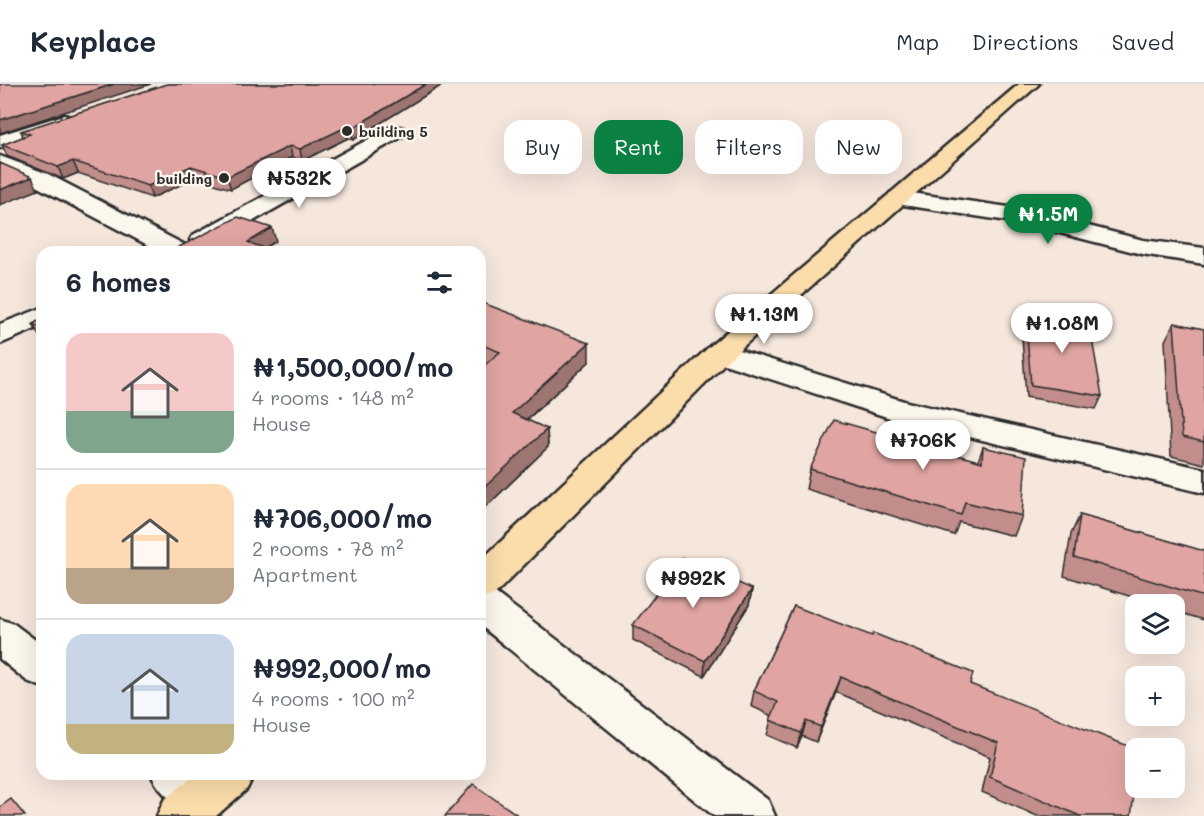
<!DOCTYPE html>
<html lang="en">
<head>
<meta charset="utf-8">
<style>
  :root { --surface:#fff; --page:#f6f6f7; --text:#1f2937; --muted:#747a83; --line:#e0e1e3; --accent:#0b8043 }
  body { margin:0; font-family:Mali,sans-serif; background:var(--page); color:var(--text); height:100vh; display:flex; flex-direction:column; font-size:22px; white-space:nowrap }
  * { box-sizing:border-box; margin:0 }
  p { font-size:20px; color:var(--muted) }
  .icon { flex:none; width:33px; height:33px; fill:none; stroke:currentColor; stroke-width:2; stroke-linecap:round; stroke-linejoin:round }
  .map { position:relative; flex:1; overflow:hidden }
  .details { position:absolute; left:36px; top:162px; width:450px; height:534px; display:flex; flex-direction:column; background:var(--surface); border-radius:18px; box-shadow:0 6px 24px #0002 }
  .details>* { flex:none }
  .banner { position:absolute; left:504px; top:36px; width:570px; height:54px; display:flex; gap:12px }
  .fabs { position:absolute; left:1125px; top:510px; display:grid; gap:12px }
  .fabs a { display:grid; place-items:center; width:60px; height:60px; border-radius:12px; background:var(--surface); box-shadow:0 6px 24px #0002; font-size:30px }
  .price { position:absolute; translate:-50% -51px; padding:0 14px; border-radius:21px; background:#fff; color:#222; font-size:20px; line-height:39px; filter:drop-shadow(0 2px 3px #0008) }
  .price::after { content:''; position:absolute; left:50%; top:36px; width:18px; height:14px; margin-left:-9px; background:inherit; clip-path:polygon(0 0,100% 0,50% 100%) }
  .price.selected { background:var(--accent); color:#fff }
  ul { padding:0; list-style:none }
  li { display:flex; align-items:center; gap:18px; height:150px; padding:0 30px }
  li+li { border-top:2px solid var(--line) }
  li span { display:grid; place-items:center; flex:none; width:168px; height:120px; border-radius:18px; color:#555 }
  li>.icon { margin-inline-start:auto }
  span .icon { width:72px; height:72px; fill:#fffc; stroke-width:1 }
  li b { font-size:26px }
  h2 { display:flex; justify-content:space-between; align-items:center; height:72px; padding:0 30px; font-size:26px }
  .chip { padding:0 21px; border-radius:18px; background:var(--surface); box-shadow:0 6px 24px #0002; font-size:21px; line-height:54px }
  .chip.selected { background:var(--accent); color:#fff }
  header { display:flex; align-items:center; gap:36px; box-sizing:border-box; height:84px; padding:0 30px; background:var(--surface); border-bottom:2px solid var(--line) }
  header strong { font-size:28px }
  nav { display:flex; gap:33px; margin-inline-start:auto; font-size:21px }
  .map>svg:first-child { display:block }
  .lines { fill:none; stroke-linecap:round; stroke-linejoin:round }
  .minor-casing { stroke:#2b2b2b; stroke-width:5 }
  .major-casing { stroke:#2b2b2b; stroke-width:5 }
  .minor { fill:#fbf7ec; fill-rule:evenodd }
  .major { fill:#fbddab; fill-rule:evenodd }
  .wall { fill:#c18e8b; stroke:#2b2b2b; stroke-width:1.5 }
  .shaded-wall { fill:#9d7471; stroke:#2b2b2b; stroke-width:1.5 }
  .building { fill:#e0a5a2; stroke:#2b2b2b; stroke-width:1.5 }
  .poi-dot { fill:#2b2b2b; stroke:#fbf7ec; stroke-width:2 }
  .labels { text-anchor:middle; dominant-baseline:central; stroke-width:5; stroke-linejoin:round; paint-order:stroke }
  .far-poi-label { font-size:14px; font-weight:bold; fill:#2b2b2b; stroke:#fbf7ec; text-anchor:start }
</style>
</head>
<body>
<header>
<strong>Keyplace</strong>
<nav><a>Map</a><a>Directions</a><a>Saved</a></nav>
</header>
<div class="map">
<svg width="1204" height="732" viewBox="0 0 1204 732">
  <rect width="100%" height="100%" fill="#f6e7dd"/>
  <filter id="ink" filterUnits="userSpaceOnUse"><feTurbulence type="fractalNoise" baseFrequency=".0167" numOctaves="2"/><feDisplacementMap in="SourceGraphic" scale="12" xChannelSelector="R" yChannelSelector="G"/><feConvolveMatrix kernelMatrix="1 2 1 2 8 2 1 2 1" color-interpolation-filters="sRGB"/></filter>
  <g filter="url(#ink)">
    <g class="lines">
      <defs>
        <path id="minor" d="M64 31 71 33 74 37 71 41 0 64V51Z
          M396 42 403 44 406 48 403 52 211 161 202 163 193 161 190 156 193 151 389 44Z
          M0 72 48 90 189 163 193 168H161L32 100 0 86Z
          M898 107 1022 125 1143 156 1204 164V180L1142 170 1021 139 890 119 887 114 890 109Z
          M42 224V242L0 260V240Z
          M719 260 907 318 1204 385V409L890 334 709 275 704 269 709 263Z
          M480 504 494 508 768 716 775 732H714L480 541Z
          M0 535 14 540 42 561V603L27 597 0 575Z
          M151 690H210L220 697 226 713 220 729C190 732 162 716 151 690Z"/>
        <path id="major" d="M1019 0H1039L729 275 494 511 480 515V477L709 263Z
          M196 690H254L247 705 216 732H157L164 716Z"/>
      </defs>
      <use href="#minor" class="minor-casing"/>
      <use href="#major" class="major-casing"/>
      <use href="#minor" class="minor"/>
      <use href="#major" class="major"/>
    </g>
    <path class="wall" d="M167 0H444L353 56 348 54 302 77 292 73 231 105 195 94 152 114 78 89 63 95 7 72 2 61 23 53 21 47Z
      M480 218 589 278 527 336 547 345 548 363 491 418 486 280 480 277Z
      M1025 226 1102 312 1096 325 1026 313 1021 238Z
      M42 235V255L40 254 33 240Z
      M1174 239 1204 245V380L1171 372 1165 257Z
      M983 363 1022 432 1014 452 959 438 954 451 806 405 810 385 978 377Z
      M1080 431 1204 467V536L1174 527V520H1155L1064 492 1071 450Z
      M752 505 749 521 704 592 633 556V541Z
      M794 522 970 600 1131 732H1037L982 708 990 673 836 608 816 658 802 652 797 664 767 651 772 632 751 622 754 607Z"/>
    <path class="shaded-wall" d="M114 0H151L0 49V36Z
      M426 0H444L353 56 351 45Z
      M346 43 348 54 302 77 300 65Z
      M290 62 292 73 231 105 227 93Z
      M73 77 78 89 63 95 58 83Z
      M191 82 195 94 152 114 148 102Z
      M32 93 38 106 0 121V106Z
      M272 144 276 157 258 168 248 158Z
      M589 259V278L513 348 512 329Z
      M547 345 548 363 491 418 480 427V406Z
      M752 505 749 521 704 592 705 577Z
      M841 593 836 608 816 658 821 643Z
      M806 637 802 652 797 664 801 649Z"/>
    <path class="building" d="M0 0H114L0 36Z
      M167 0H426L351 45 346 43 300 65 290 62 227 93 191 82 148 102 73 77 58 83 2 61 30 50 21 47Z
      M0 79 32 93 0 106Z
      M238 133 272 144 248 158 273 168H169Z
      M159 165 164 168H153Z
      M480 218 589 259 512 329 547 345 489 399 480 406V285L500 268 480 260Z
      M1025 226 1089 238 1102 312 1031 301Z
      M42 235V245L33 240Z
      M1174 239 1204 245V358L1182 353Z
      M834 336 982 378 983 363 1026 373 1022 432 965 418 961 431 810 385Z
      M1080 431 1204 467V513L1074 473Z
      M683 474 752 505 705 577 633 541Z
      M794 522 872 552 873 549 973 589 970 600 1136 665V697L1131 732H1080L990 693 998 659 841 593 821 643 806 637 801 649 770 636 778 618 754 607Z
      M473 700 519 732H445Z
      M11 715 25 732H0V723Z"/>
  </g>
  <g class="poi-dot">
    <circle cx="347" cy="47" r="6"/>
    <circle cx="224" cy="94" r="6"/>
  </g>
  <g class="labels">
    <g class="far-poi-label">
      <text x="359" y="47">building 5</text>
      <text x="212" y="94" text-anchor="end">building</text>
    </g>
  </g>
</svg>
<div class="fabs">
<a><svg class="icon" aria-label="layers" viewBox="0 0 24 24"><path d="M12 4l9 5-9 5-9-5zM3 14l9 5 9-5"/></svg></a>
<a>+</a>
<a>−</a>
</div>
<b class="price" style="left:299px;top:125px">₦532K</b>
<b class="price selected" style="left:1048px;top:161px">₦1.5M</b>
<b class="price" style="left:764px;top:261px">₦1.13M</b>
<b class="price" style="left:1062px;top:270px">₦1.08M</b>
<b class="price" style="left:923px;top:387px">₦706K</b>
<b class="price" style="left:693px;top:525px">₦992K</b>
<div class="banner">
<a class="chip">Buy</a>
<a class="chip selected">Rent</a>
<a class="chip">Filters</a>
<a class="chip">New</a>
</div>
<section class="details">
<h2>6 homes<svg class="icon" aria-label="filters" viewBox="0 0 24 24"><path d="M4 7h16M4 17h16"/><circle cx="9" cy="7" r="2"/><circle cx="15" cy="17" r="2"/></svg></h2>
<ul>
<li><span style="background:linear-gradient(#f6c9c9 65%,#7fa58c 0)"><svg class="icon" aria-label="home" viewBox="0 0 24 24"><path d="M3 11l9-7 9 7M6 9v11h12V9"/></svg></span><div><b>₦1,500,000/mo</b><p>4 rooms · 148 m²</p><p>House</p></div></li>
<li><span style="background:linear-gradient(#ffd9b3 70%,#b9a48a 0)"><svg class="icon" aria-label="home" viewBox="0 0 24 24"><path d="M3 11l9-7 9 7M6 9v11h12V9"/></svg></span><div><b>₦706,000/mo</b><p>2 rooms · 78 m²</p><p>Apartment</p></div></li>
<li><span style="background:linear-gradient(#c9d6e8 75%,#c2b280 0)"><svg class="icon" aria-label="home" viewBox="0 0 24 24"><path d="M3 11l9-7 9 7M6 9v11h12V9"/></svg></span><div><b>₦992,000/mo</b><p>4 rooms · 100 m²</p><p>House</p></div></li>
</ul>
</section>
</div>
</body>
</html>
